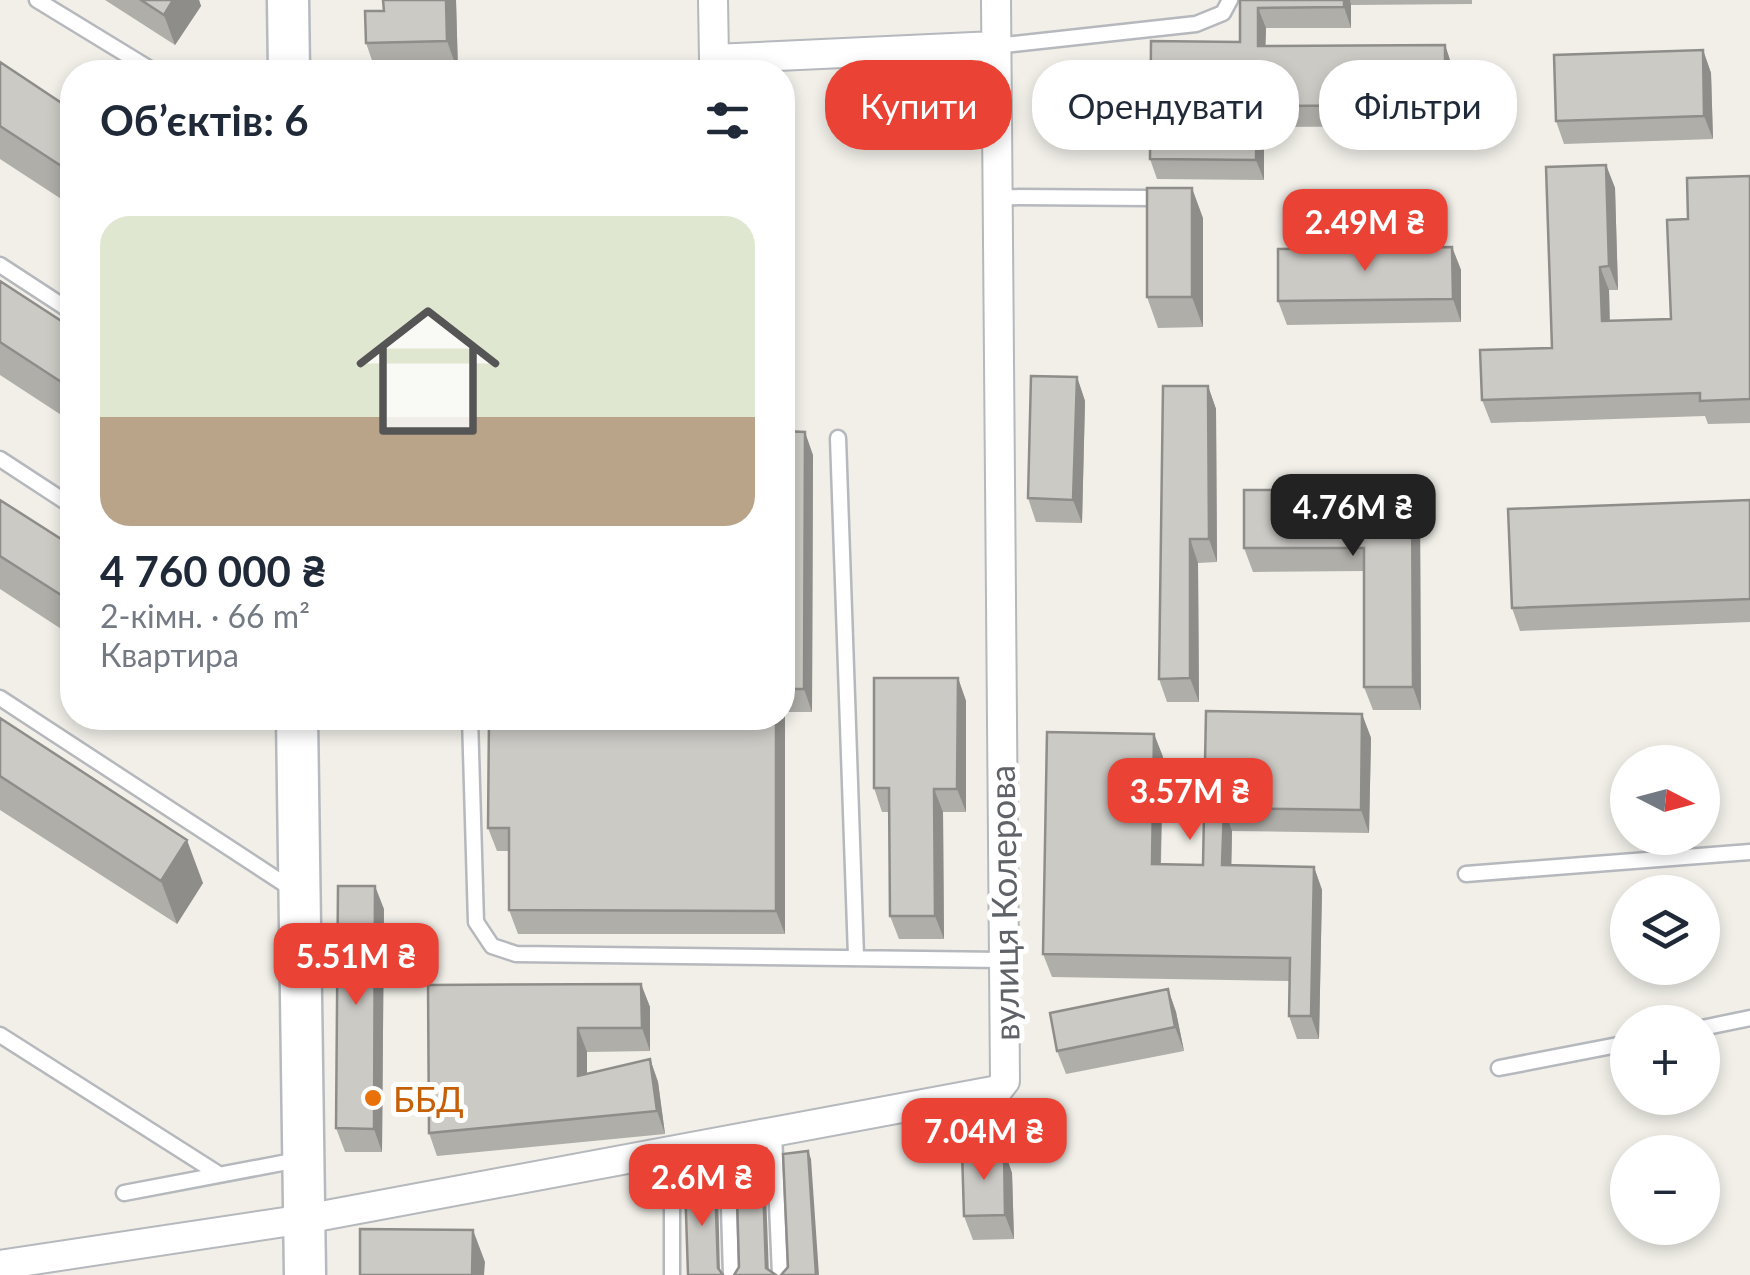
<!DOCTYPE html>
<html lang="uk">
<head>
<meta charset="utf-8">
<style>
  :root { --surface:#fff; --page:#f2f2f3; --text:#1f2937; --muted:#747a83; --accent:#ea4335 }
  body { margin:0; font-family:Lato,sans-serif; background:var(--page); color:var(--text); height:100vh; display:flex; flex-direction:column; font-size:38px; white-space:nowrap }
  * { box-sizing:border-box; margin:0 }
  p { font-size:32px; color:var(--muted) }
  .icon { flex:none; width:55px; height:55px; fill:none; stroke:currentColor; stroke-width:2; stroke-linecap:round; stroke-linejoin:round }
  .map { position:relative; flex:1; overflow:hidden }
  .panel { position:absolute; left:60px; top:60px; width:735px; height:670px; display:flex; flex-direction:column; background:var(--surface); border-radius:40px; box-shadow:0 5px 15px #0003 }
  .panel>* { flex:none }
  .hud { position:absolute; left:825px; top:60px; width:775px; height:90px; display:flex; gap:20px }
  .needle { width:65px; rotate:96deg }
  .tools { position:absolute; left:1610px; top:745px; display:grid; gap:20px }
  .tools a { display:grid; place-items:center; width:110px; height:110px; border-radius:50%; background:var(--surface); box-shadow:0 5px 15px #0003; font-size:50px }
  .price { position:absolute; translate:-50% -85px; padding:0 22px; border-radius:20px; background:var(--accent); color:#fff; font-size:32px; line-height:65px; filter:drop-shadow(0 2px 5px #0008) }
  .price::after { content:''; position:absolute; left:50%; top:60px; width:30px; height:22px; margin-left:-15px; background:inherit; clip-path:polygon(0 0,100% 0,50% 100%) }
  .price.active { background:#222; color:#fff }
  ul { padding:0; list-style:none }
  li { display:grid; align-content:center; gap:20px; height:530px; padding:0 40px }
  li span { display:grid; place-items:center; height:310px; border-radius:30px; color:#555 }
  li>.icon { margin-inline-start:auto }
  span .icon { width:180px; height:180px; fill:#fffc; stroke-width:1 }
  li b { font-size:42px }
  h2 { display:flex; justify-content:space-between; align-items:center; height:120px; padding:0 40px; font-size:42px }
  .pill { padding:0 35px; border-radius:40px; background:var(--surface); box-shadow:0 5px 15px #0003; font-size:35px; line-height:90px }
  .pill.active { background:var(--accent); color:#fff }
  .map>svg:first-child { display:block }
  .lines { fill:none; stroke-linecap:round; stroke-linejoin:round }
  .lane-casing { stroke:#b5b8bc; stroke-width:19 }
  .street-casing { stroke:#b5b8bc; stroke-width:32 }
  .secondary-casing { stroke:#b6babf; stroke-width:45 }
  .lane { stroke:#fff; stroke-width:14 }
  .street { stroke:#fff; stroke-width:28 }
  .secondary { stroke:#fff; stroke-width:40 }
  .wall { fill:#afaea9 }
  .shaded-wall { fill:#8f8d8a }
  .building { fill:#cccac5; stroke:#8f8d8a; stroke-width:2.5 }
  .food-dot { fill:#e8710a; stroke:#fff; stroke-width:4 }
  .labels { text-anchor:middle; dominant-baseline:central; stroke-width:10; stroke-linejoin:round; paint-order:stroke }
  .street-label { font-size:35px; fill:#5f6368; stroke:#fff }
  .food-label { font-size:35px; fill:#c56008; stroke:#fff; text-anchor:start }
</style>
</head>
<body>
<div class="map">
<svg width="1750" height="1275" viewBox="0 0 1750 1275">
  <rect width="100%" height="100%" fill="#f1efe8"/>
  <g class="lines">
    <defs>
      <path id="lane" d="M37 0 155 72
        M995 46 1196 24 1223 13 1230 0
        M997 197 1152 198
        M0 265 72 312
        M838 438 856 956
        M0 459 72 506
        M0 698 292 889
        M470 718 476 922 492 946 516 954 1003 960
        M1466 874 1750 852
        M1702 1028 1750 1018
        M0 1035 217 1173
        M1499 1068 1628 1043
        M774 1133 780 1275
        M727 1142 731 1275
        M672 1152V1275
        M124 1193 298 1160"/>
      <path id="street" d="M713 0 714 59 995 46
        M0 1265 305 1219 998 1090 1005 1081 996 0"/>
      <path id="secondary" d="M288 0 289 72
        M297 718 305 1275"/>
    </defs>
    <use href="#lane" class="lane-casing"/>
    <use href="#street" class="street-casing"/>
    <use href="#secondary" class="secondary-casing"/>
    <use href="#lane" class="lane"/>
    <use href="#street" class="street"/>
    <use href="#secondary" class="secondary"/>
  </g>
  <path class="wall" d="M105 0H199L201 6 175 45Z
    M383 0H456L458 72H376L366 43 384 11Z
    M1240 0H1472V4L1351 5V28H1266L1265 46 1445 45 1452 66 1453 126 1264 127V180L1157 179 1150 159 1240 42Z
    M1703 50 1711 73 1713 139 1564 144 1556 121Z
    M0 62 72 110V206L0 159Z
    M1606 165 1615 188 1618 290H1609L1610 321 1671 319 1688 219 1750 176V423L1708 424 1705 416 1491 423 1482 400 1552 348Z
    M1203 218V327L1158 328 1147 297Z
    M1452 247 1461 270V322L1287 325 1278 301Z
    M0 281 72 328V422L0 375Z
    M1077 377 1085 401 1082 523 1036 522 1028 498Z
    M1208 386 1216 409 1217 562 1198 563 1199 702H1167L1159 679Z
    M782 431 813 455 812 712H785V934H518L509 910V851H497L488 828 782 718Z
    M1412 490 1420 513 1421 710H1373L1364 687V571L1253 572 1244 548Z
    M0 500 72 546V636L0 589Z
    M1750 500V622L1520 631 1512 608Z
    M958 678 966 701V812H943L944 939H899L890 916 889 812H882L874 788Z
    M1206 711 1362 714 1371 738 1369 833 1232 831 1231 865 1314 867 1322 890 1319 1039H1297L1289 1016V981L1052 977 1043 954 1154 734 1163 757 1161 864 1203 865Z
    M0 718 203 883 177 924 0 810Z
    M384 909 382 1152H345L336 1128Z
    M641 984 650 1007V1051L587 1052V1074L650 1059 658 1082 665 1134 437 1156 429 1133Z
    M1168 989 1176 1012 1184 1051 1066 1074 1057 1051Z
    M1004 1150 1012 1173 1014 1239 973 1240 964 1216Z"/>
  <path class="shaded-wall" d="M173 0H199L201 6 175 45 164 15Z
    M446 0H456L458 72 447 41Z
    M1344 0H1350L1351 5V28L1344 7Z
    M1258 8 1266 28 1265 66 1258 46Z
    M1445 45 1452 66 1453 126 1445 105Z
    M1703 50 1711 73 1713 139 1704 116Z
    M1257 106 1264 127V180L1256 160Z
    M1606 165 1615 188 1618 290 1609 266Z
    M1192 188 1203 218V327L1192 297Z
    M1452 247 1461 270V322L1453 299Z
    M1600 267 1609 290 1610 344 1602 321Z
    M1077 377 1085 401 1082 523 1073 500Z
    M1208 386 1216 409 1217 562 1209 539Z
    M805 432 813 455 812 712 804 689Z
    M1412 490 1420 513 1421 710 1413 687Z
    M1190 539 1198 563 1199 702 1190 678Z
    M958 678 966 701V812L957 789Z
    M782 706 785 712V934L776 911V718H782Z
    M1362 714 1371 738 1369 833 1361 810Z
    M1154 734 1163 757 1160 887 1152 864Z
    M934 789 943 812 944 939 935 916Z
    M1224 808 1232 831 1231 888 1222 865Z
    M187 840 203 883 177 924 161 881Z
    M1314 867 1322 890 1319 1039 1311 1016Z
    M375 886 384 909 382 1152 374 1129Z
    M641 984 650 1007V1051L642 1028Z
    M1168 989 1176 1012 1184 1051 1175 1027Z
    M578 1028 587 1052V1100L578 1076Z
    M650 1059 658 1082 665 1134 657 1111Z
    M1004 1150 1012 1173 1014 1239 1005 1215Z
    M808 1151 811 1159 819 1275H816Z
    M762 1157 765 1165 769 1275 766 1268Z
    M715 1182 718 1190 720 1275 718 1268Z
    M473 1230 485 1262 484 1275H472Z"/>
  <path class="building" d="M141 0H173L164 15Z
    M383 0H446L447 41 366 43 365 11H384Z
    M1240 0H1344V7L1258 8V46L1445 45V105L1257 106 1256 160 1150 159 1151 41 1240 42Z
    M1703 50 1704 116 1556 121 1554 55Z
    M0 62 72 110V173L0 126Z
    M1606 165 1609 266 1600 267 1602 321 1671 319 1667 220 1688 219 1687 178 1750 176V399L1700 401V393L1482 400 1480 350 1552 348 1546 167Z
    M1147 188H1192V297H1147Z
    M1452 247 1453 299 1278 301V249Z
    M0 281 72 328V389L0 342Z
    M1031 376 1077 377 1073 500 1028 498Z
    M1163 386H1208L1209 539H1190V678L1159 679Z
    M782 431 805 432 804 689H782Z
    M1244 490H1412L1413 687H1364V548H1244Z
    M0 500 72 546V602L0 556Z
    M1750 500V599L1512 608 1508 509Z
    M874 678H958L957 789H934L935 916H890L889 788H874Z
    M1206 711 1362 714 1361 810 1224 808 1222 865 1314 867 1311 1016H1289L1290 958 1043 954 1047 732 1154 734 1152 864 1203 865Z
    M0 718 187 840 161 881 0 776Z
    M489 718H776V911L509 910V828H488Z
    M338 886H375L374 1129 336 1128Z
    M641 984 642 1028H578V1076L650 1059 657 1111 429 1133 428 985Z
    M1168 989 1175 1027 1057 1051 1050 1013Z
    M1004 1150 1005 1215 964 1216 962 1151Z
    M808 1151 816 1275H781L788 1267 783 1154Z
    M762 1157 766 1268 776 1275H734L739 1267 736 1161Z
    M715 1182 718 1268 723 1275H688L685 1183Z
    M360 1229 473 1230 472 1275H360Z"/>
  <circle class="food-dot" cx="373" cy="1098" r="10"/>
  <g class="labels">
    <g class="street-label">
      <text transform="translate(1003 903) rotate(-91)">вулиця Колерова</text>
    </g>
    <g class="food-label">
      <text x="393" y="1098">ББД</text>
    </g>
  </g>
</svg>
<div class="tools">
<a><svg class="needle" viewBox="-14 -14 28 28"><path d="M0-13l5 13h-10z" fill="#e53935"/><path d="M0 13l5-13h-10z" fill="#747a83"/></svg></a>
<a><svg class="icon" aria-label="layers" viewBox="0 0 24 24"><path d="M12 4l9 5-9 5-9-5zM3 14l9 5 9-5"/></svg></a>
<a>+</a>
<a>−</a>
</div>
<b class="price" style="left:1365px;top:274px">2.49M ₴</b>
<b class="price active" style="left:1353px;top:559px">4.76M ₴</b>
<b class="price" style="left:1190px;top:843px">3.57M ₴</b>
<b class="price" style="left:356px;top:1008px">5.51M ₴</b>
<b class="price" style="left:984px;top:1183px">7.04M ₴</b>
<b class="price" style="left:702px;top:1229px">2.6M ₴</b>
<div class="hud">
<a class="pill active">Купити</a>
<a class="pill">Орендувати</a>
<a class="pill">Фільтри</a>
</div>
<section class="panel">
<h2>Об’єктів: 6<svg class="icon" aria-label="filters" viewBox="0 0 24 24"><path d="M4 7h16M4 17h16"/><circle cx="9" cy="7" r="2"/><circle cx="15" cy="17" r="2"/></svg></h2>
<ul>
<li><span style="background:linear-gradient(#dfe7d0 65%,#b9a48a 0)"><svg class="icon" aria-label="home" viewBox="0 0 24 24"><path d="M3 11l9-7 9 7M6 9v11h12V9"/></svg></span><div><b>4 760 000 ₴</b><p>2-кімн. · 66 m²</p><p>Квартира</p></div></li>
</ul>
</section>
</div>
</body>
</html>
